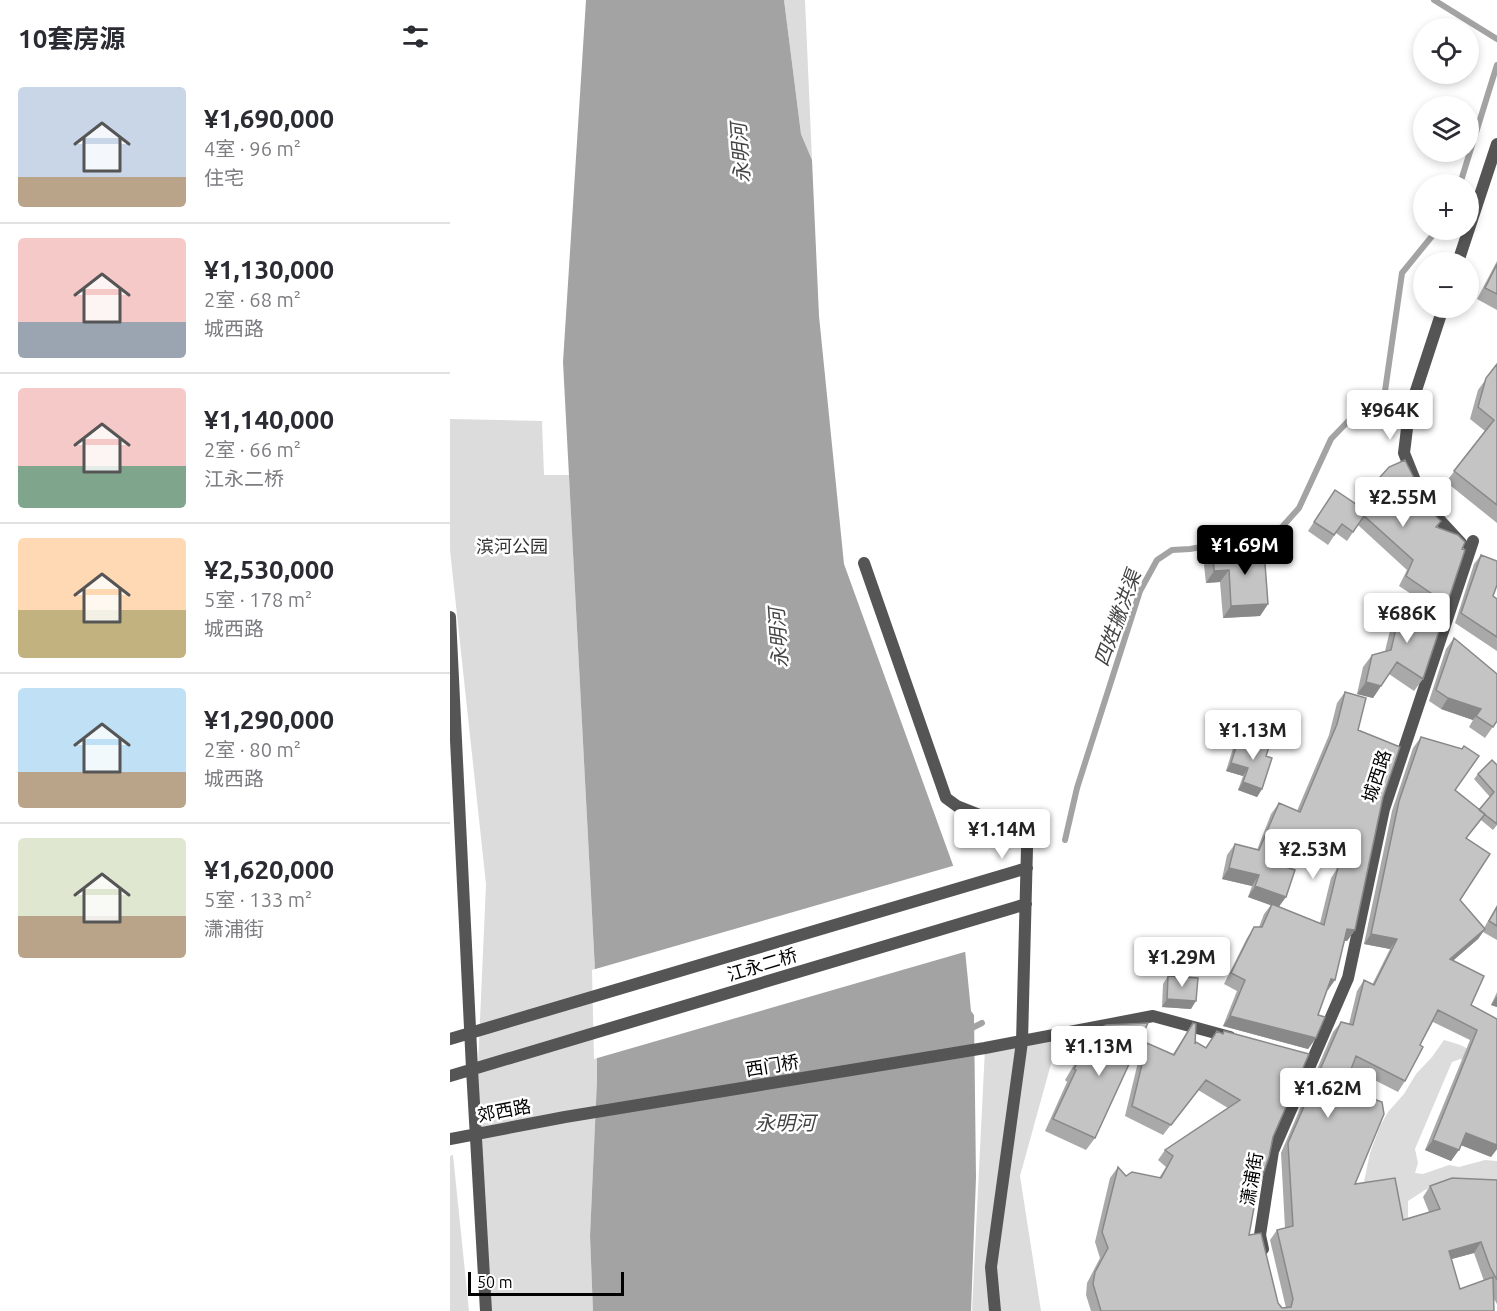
<!DOCTYPE html>
<html lang="zh">
<head>
<meta charset="utf-8">
<style>
  :root { --surface:#fff; --page:#f7f7f7; --text:#2b2b33; --muted:#7c7c81; --line:#e1e1e2; --accent:#000 }
  body { margin:0; font-family:Ubuntu,"Noto Sans SC",sans-serif; background:var(--page); color:var(--text); height:100vh; display:flex; flex-direction:column; font-size:22px; white-space:nowrap }
  * { box-sizing:border-box; margin:0 }
  p { font-size:20px; color:var(--muted) }
  .icon { flex:none; width:33px; height:33px; fill:none; stroke:currentColor; stroke-width:2; stroke-linecap:round; stroke-linejoin:round }
  .map { position:relative; flex:1; overflow:hidden }
  .drawer { display:flex; flex-direction:column; background:var(--surface); width:450px }
  .drawer>* { flex:none }
  .tools { position:absolute; left:963px; top:18px; display:grid; gap:12px }
  .tools a { display:grid; place-items:center; width:66px; height:66px; border-radius:50%; background:var(--surface); box-shadow:0 3px 9px #0003; font-size:30px }
  .scale { position:absolute; left:18px; bottom:15px; width:156px; box-sizing:border-box; padding-left:6px; border:3px solid #000; border-top:0; font-size:16px; line-height:21px; white-space:nowrap; color:#000; -webkit-text-stroke:4px #fff; paint-order:stroke }
  .price { position:absolute; translate:-50% -51px; padding:0 14px; border-radius:6px; background:#fff; color:#222; font-size:20px; line-height:39px; filter:drop-shadow(0 2px 3px #0008) }
  .price::after { content:''; position:absolute; left:50%; top:36px; width:18px; height:14px; margin-left:-9px; background:inherit; clip-path:polygon(0 0,100% 0,50% 100%) }
  .price.current { background:var(--accent); color:#fff }
  ul { padding:0; list-style:none }
  li { display:flex; align-items:center; gap:18px; height:150px; padding:0 18px }
  li+li { border-top:2px solid var(--line) }
  li span { display:grid; place-items:center; flex:none; width:168px; height:120px; border-radius:6px; color:#555 }
  li>.icon { margin-inline-start:auto }
  span .icon { width:72px; height:72px; fill:#fffc; stroke-width:1 }
  li b { font-size:26px }
  h2 { display:flex; justify-content:space-between; align-items:center; height:72px; padding:0 18px; font-size:26px }
  main { display:flex; flex:1; min-height:0 }
  .map>svg:first-child { display:block }
  .green { fill:#dcdcdc }
  .water { fill:#a3a3a3 }
  .pier { fill:#fff }
  .lines { fill:none; stroke-linecap:round; stroke-linejoin:round }
  .stream { stroke:#a3a3a3; stroke-width:6 }
  .minor { stroke:#555; stroke-width:12 }
  .wall { fill:#a9a9a9; fill-rule:evenodd }
  .shaded-wall { fill:#898989 }
  .building { fill:#c4c4c4; stroke:#898989; stroke-width:1.5 }
  .labels { text-anchor:middle; dominant-baseline:central; stroke-width:5; stroke-linejoin:round; paint-order:stroke }
  .park-label { font-size:18px; fill:#333; stroke:#fff }
  .street-label { font-size:18px; fill:#000; stroke:#fff }
  .water-label { font-size:20px; font-style:italic; fill:#444; stroke:#fff }
</style>
</head>
<body>
<main>
<section class="drawer">
<h2>10套房源<svg class="icon" aria-label="filters" viewBox="0 0 24 24"><path d="M4 7h16M4 17h16"/><circle cx="9" cy="7" r="2"/><circle cx="15" cy="17" r="2"/></svg></h2>
<ul>
<li><span style="background:linear-gradient(#c9d6e8 75%,#b9a48a 0)"><svg class="icon" aria-label="home" viewBox="0 0 24 24"><path d="M3 11l9-7 9 7M6 9v11h12V9"/></svg></span><div><b>¥1,690,000</b><p>4室 · 96 m²</p><p>住宅</p></div></li>
<li><span style="background:linear-gradient(#f6c9c9 70%,#9aa5b1 0)"><svg class="icon" aria-label="home" viewBox="0 0 24 24"><path d="M3 11l9-7 9 7M6 9v11h12V9"/></svg></span><div><b>¥1,130,000</b><p>2室 · 68 m²</p><p>城西路</p></div></li>
<li><span style="background:linear-gradient(#f6c9c9 65%,#7fa58c 0)"><svg class="icon" aria-label="home" viewBox="0 0 24 24"><path d="M3 11l9-7 9 7M6 9v11h12V9"/></svg></span><div><b>¥1,140,000</b><p>2室 · 66 m²</p><p>江永二桥</p></div></li>
<li><span style="background:linear-gradient(#ffd9b3 60%,#c2b280 0)"><svg class="icon" aria-label="home" viewBox="0 0 24 24"><path d="M3 11l9-7 9 7M6 9v11h12V9"/></svg></span><div><b>¥2,530,000</b><p>5室 · 178 m²</p><p>城西路</p></div></li>
<li><span style="background:linear-gradient(#bfe0f5 70%,#b9a48a 0)"><svg class="icon" aria-label="home" viewBox="0 0 24 24"><path d="M3 11l9-7 9 7M6 9v11h12V9"/></svg></span><div><b>¥1,290,000</b><p>2室 · 80 m²</p><p>城西路</p></div></li>
<li><span style="background:linear-gradient(#dfe7d0 65%,#b9a48a 0)"><svg class="icon" aria-label="home" viewBox="0 0 24 24"><path d="M3 11l9-7 9 7M6 9v11h12V9"/></svg></span><div><b>¥1,620,000</b><p>5室 · 133 m²</p><p>潇浦街</p></div></li>
</ul>
</section>
<div class="map">
<svg width="1047" height="1311" viewBox="0 0 1047 1311">
  <rect width="100%" height="100%" fill="#fff"/>
  <path class="green" d="M334 0H355L362 160 351 134Z
    M0 419 92 421 94 475H119L147 1008V1080L140 1236 143 1311H36L25 1133 36 884 0 550Z
    M609 1035 570 1176 591 1311H522L535 1048Z
    M994 1040C1013 1045 1026 1050 1035 1068L1010 1059 1002 1062 965 1149 968 1163 965 1173 973 1174 999 1165 1009 1167 1035 1160 1047 1161V1189L989 1185 975 1190 958 1201V1220L952 1224 912 1191 920 1153 930 1126 938 1112 954 1094 966 1074 982 1057Z
    M3 1155 19 1311H0V1156Z"/>
  <path class="water" d="M136 0H334L351 134 362 160 369 316 394 564 508 879 521 1011 524 1015 526 1178 521 1311H143L140 1236 147 1080V1008L113 362Z"/>
  <path class="pier" d="M506 865 511 879 518 951 144 1059 142 970Z"/>
  <g class="lines">
    <path class="stream" d="M984 0 1047 39
      M1010 184 1047 65
      M615 840 627 788 690 591 707 560 722 550 740 549 815 536 832 527 849 508 881 439 905 414 934 398 952 273 987 230
      M518 1030 532 1023"/>
    <path class="minor" d="M1008 262 1047 144
      M993 308 959 412 954 453 974 503 1011 543
      M907 403 959 412
      M414 563 496 798 507 806 570 831 575 838 577 848 572 1042 541 1267 545 1311
      M0 617 22 1069 36 1311
      M0 1039 577 868
      M0 1076 576 904
      M0 1139 115 1117 535 1048 703 1016 780 1037
      M813 1249 810 1235 823 1151 898 978 934 809 1023 541"/>
  </g>
  <path class="wall" d="M1047 261V310L1027 299Z
    M1047 364V523L996 482 1035 431 1020 419 1028 390Z
    M969 488 964 495 991 521 987 527 1012 549 997 604 990 613 949 586 957 570 908 525 897 541 886 533 878 545 858 531 885 490 906 504Z
    M763 554 818 604 810 616 773 618 770 582 756 583 754 565Z
    M1031 555 1043 596 1047 599V651L1005 623 1024 564Z
    M954 594 973 679 964 691 939 674 923 698 907 694 913 667 922 655 935 651 946 606Z
    M1004 638 1047 721 1035 738 1019 727 1023 720 991 709 979 701 996 649Z
    M895 692 933 797 905 930 897 941H895L878 990H877L868 1015 866 1038 858 1049 773 1026 787 991 774 984 797 938 804 927H809L814 914 821 905 798 897 802 886 772 879 777 855 785 844 807 850 821 814 829 803 847 811 879 735 887 703ZM851 848H868L891 865 888 867 881 878 870 923 829 907 837 867Z
    M789 737 816 756 812 789 807 797 788 790 793 776 776 771 784 745Z
    M971 737 1005 790 1029 810 1040 797 1024 779 1028 774 1047 765V825L1043 830 1031 820 1016 839 1010 900 1034 928 1047 905V940L1033 932 1028 939 1004 960 1021 1005 1047 1019V1149L1041 1157 1011 1145 1001 1161 975 1150 1020 1040 983 1022 970 1045 955 1081 948 1092 901 1068 894 1088 905 1184 953 1220 979 1212 973 1197 980 1186 1047 1180V1304L1044 1299V1311H641L636 1295 637 1283 650 1258 645 1242 660 1178 668 1167 676 1176 709 1178 716 1167 708 1160 715 1150 778 1108 748 1090 713 1135 675 1116 690 1054 697 1043 723 1054 743 1023 745 1044 756 1048 767 1031 772 1034 774 1031 823 1137 807 1191 799 1235 828 1303 832 1308H836L820 1240 827 1230 835 1228 831 1153 883 1032 891 1022 899 1024 907 991 914 980 922 985 940 949 914 944 942 811 963 748ZM1024 1253 1034 1281 1010 1289 1001 1259Z
    M718 976 741 1009 712 1007 713 984Z
    M1047 992V1007L1041 1005Z
    M645 1031V1138L636 1150 595 1131 617 1082 615 1080 637 1043Z"/>
  <path class="shaded-wall" d="M779 570 770 582 756 583 764 571Z
    M818 604 810 616 773 618 781 606Z
    M916 682 931 686 923 698 907 694Z
    M998 698 1031 709 1023 720 991 709Z
    M781 763 798 768 793 776 776 771Z
    M793 782 812 789 807 797 788 790Z
    M859 837 875 838 868 848H851L829 878Z
    M779 868 809 875 802 886 772 879Z
    M805 886 836 897 828 908 798 897Z
    M897 929 905 930 897 941 890 940Z
    M1035 929 1028 939 993 969 1000 959Z
    M921 934 947 939 940 949 914 944Z
    M881 979 885 980 878 990 874 989Z
    M1047 996V1007L1041 1005Z
    M717 999 746 1001 741 1009 712 1007Z
    M780 1016 866 1038 858 1049 773 1026Z
    M1016 1133 1047 1145V1149L1041 1157 1008 1144Z
    M983 1140 1009 1150 1001 1161 975 1150Z
    M1031 1242 1024 1253 991 1262 999 1251Z"/>
  <path class="building" d="M1047 264V294L1035 288Z
    M1047 364V505L1004 471 1044 420 1028 407 1036 378Z
    M955 460 969 488 963 495 991 521 986 527 1008 535 1015 542 1012 549 1015 550 997 604 956 576 963 560 914 516 903 532 892 524 884 535 864 522 885 490 906 504 939 467Z
    M814 550 818 604 781 606 779 570 764 571 763 554Z
    M1031 555 1047 561V585L1043 596 1047 599V637L1011 613Z
    M954 594 991 625 973 679 947 662 931 686 916 682 922 655 941 650Z
    M1004 638 1047 674V721L1043 727 1026 716 1031 709 998 698 986 690Z
    M895 692 916 698 908 730 950 747 933 797 905 930 897 929 885 980 881 979 868 1015 875 1017 866 1038 780 1016 795 980 781 973 804 927H812L822 904 874 925 888 867 901 857 875 838 859 837 836 867 845 870 836 897 805 886 809 875 779 868 785 844 809 850 829 803 850 812 887 724Z
    M789 737 819 747 816 756 822 758 812 789 793 782 798 768 781 763Z
    M971 737 1012 749 1014 746 1029 756 1005 790 1035 814 1016 838 1040 854 1010 900 1035 929 1000 959 1034 976 1021 1005 1047 1019V1145L1016 1133 1009 1150 983 1140 1027 1030 988 1010 970 1045 973 1047 955 1081 906 1056 894 1088 932 1102 934 1114 905 1184 945 1178 953 1220 990 1209 980 1186 1002 1178 1047 1180V1280L1040 1267 1031 1242 999 1251 1010 1289 1043 1277 1044 1311H651L643 1284 645 1272 658 1248 652 1232 668 1167 676 1176 682 1172 711 1178 723 1156 715 1150 790 1100 756 1080 721 1125 682 1106 697 1043 724 1055 743 1023 746 1024 745 1044 746 1042 756 1048 767 1031 773 1034 774 1031 859 1054 823 1137 819 1157 807 1191 799 1235 811 1233 828 1303 832 1308 841 1307 843 1299 827 1230 843 1226 838 1143 891 1022 903 1025 914 980 924 985 947 939 921 934 949 801Z
    M1042 760 1047 765V824L1029 810 1044 792 1028 774Z
    M1047 907V926L1039 921Z
    M718 976 748 978 746 1001 717 999Z
    M698 1023 645 1138 603 1119 626 1070 624 1069 645 1031 656 1025Z"/>
  <g class="labels">
    <g class="park-label">
      <text x="62" y="546">滨河公园</text>
    </g>
    <g class="street-label">
      <text transform="translate(926 776) rotate(-72)">城西路</text>
      <text transform="translate(312 964) rotate(-17)">江永二桥</text>
      <text transform="translate(322 1065) rotate(-9)">西门桥</text>
      <text transform="translate(54 1110) rotate(-11)">郊西路</text>
      <text transform="translate(801 1179) rotate(-80)">潇浦街</text>
    </g>
    <g class="water-label">
      <text transform="translate(290 153) rotate(-94)">永明河</text>
      <text transform="translate(667 618) rotate(-70)">四姓撇洪渠</text>
      <text transform="translate(328 638) rotate(-94)">永明河</text>
      <text x="335" y="1122">永明河</text>
    </g>
  </g>
</svg>
<div class="tools">
<a><svg class="icon" aria-label="locate" viewBox="0 0 24 24"><circle cx="12" cy="12" r="6"/><path d="M12 2v4M12 18v4M2 12h4M18 12h4"/></svg></a>
<a><svg class="icon" aria-label="layers" viewBox="0 0 24 24"><path d="M12 4l9 5-9 5-9-5zM3 14l9 5 9-5"/></svg></a>
<a>+</a>
<a>−</a>
</div>
<div class="scale">50 m</div>
<b class="price" style="left:940px;top:441px">¥964K</b>
<b class="price" style="left:953px;top:528px">¥2.55M</b>
<b class="price current" style="left:795px;top:576px">¥1.69M</b>
<b class="price" style="left:957px;top:644px">¥686K</b>
<b class="price" style="left:803px;top:761px">¥1.13M</b>
<b class="price" style="left:552px;top:860px">¥1.14M</b>
<b class="price" style="left:863px;top:880px">¥2.53M</b>
<b class="price" style="left:732px;top:988px">¥1.29M</b>
<b class="price" style="left:649px;top:1077px">¥1.13M</b>
<b class="price" style="left:878px;top:1119px">¥1.62M</b>
</div>
</main>
</body>
</html>
